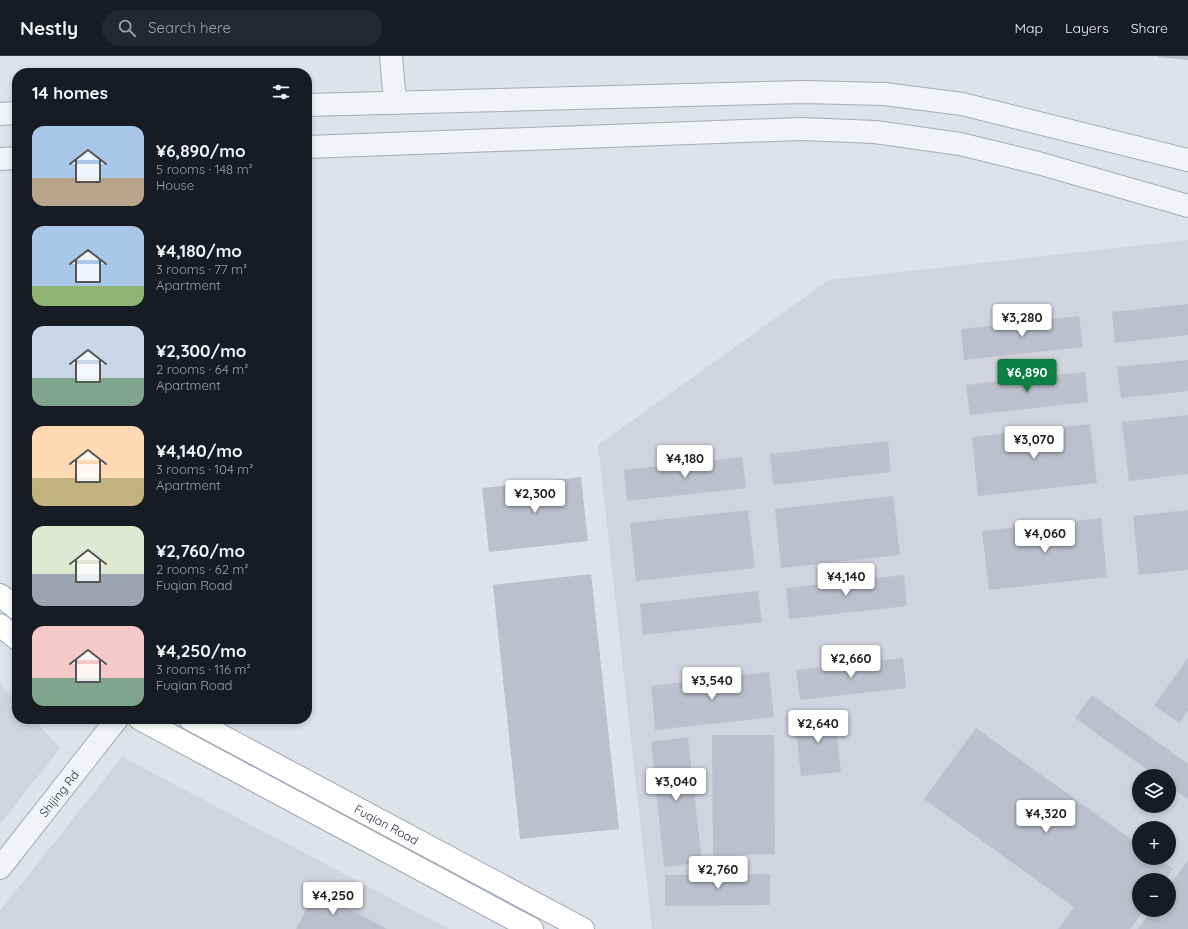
<!DOCTYPE html>
<html lang="en">
<head>
<meta charset="utf-8">
<style>
  :root { --surface:#171b24; --page:#242831; --text:#f1f3f6; --muted:#9ea1a6; --line:#363941; --accent:#0b8043 }
  body { margin:0; font-family:Quicksand,sans-serif; background:var(--page); color:var(--text); height:100vh; display:flex; flex-direction:column; font-size:15px; white-space:nowrap }
  * { box-sizing:border-box; margin:0 }
  p { font-size:13px; color:var(--muted) }
  .icon { flex:none; width:22px; height:22px; fill:none; stroke:currentColor; stroke-width:2; stroke-linecap:round; stroke-linejoin:round }
  .map { position:relative; flex:1; overflow:hidden }
  .drawer { position:absolute; left:12px; top:12px; width:300px; height:656px; display:flex; flex-direction:column; background:var(--surface); border-radius:16px; box-shadow:0 2px 6px #0003 }
  .drawer>* { flex:none }
  .tools { position:absolute; left:1132px; top:713px; display:grid; gap:8px }
  .tools a { display:grid; place-items:center; width:44px; height:44px; border-radius:50%; background:var(--surface); box-shadow:0 2px 6px #0003; font-size:20px }
  .price { position:absolute; translate:-50% -34px; padding:0 9px; border-radius:4px; background:#fff; color:#222; font-size:13px; line-height:26px; filter:drop-shadow(0 1px 2px #0008) }
  .price::after { content:''; position:absolute; left:50%; top:24px; width:12px; height:9px; margin-left:-6px; background:inherit; clip-path:polygon(0 0,100% 0,50% 100%) }
  .price.current { background:var(--accent); color:#fff }
  ul { padding:0; list-style:none }
  li { display:flex; align-items:center; gap:12px; height:100px; padding:0 20px }
  li span { display:grid; place-items:center; flex:none; width:112px; height:80px; border-radius:12px; color:#555 }
  li>.icon { margin-inline-start:auto }
  span .icon { width:48px; height:48px; fill:#fffc; stroke-width:1 }
  li b { font-size:17px }
  h2 { display:flex; justify-content:space-between; align-items:center; height:48px; padding:0 20px; font-size:17px }
  header { display:flex; align-items:center; gap:24px; box-sizing:border-box; height:56px; padding:0 20px; background:var(--surface); border-bottom:1px solid var(--line) }
  header strong { font-size:19px }
  nav { display:flex; gap:22px; margin-inline-start:auto; font-size:14px }
  .search { width:280px; height:36px; background:var(--page); display:flex; align-items:center; gap:10px; box-sizing:border-box; padding:0 14px; border-radius:22px; color:var(--muted); font-size:15px }
  .map>svg:first-child { display:block }
  .built { fill:#d1d4de; fill-rule:evenodd }
  .building { fill:#bcc0cc }
  .lines { fill:none; stroke-linecap:round; stroke-linejoin:round }
  .minor-casing { stroke:#a8acb6; stroke-width:24 }
  .major-casing { stroke:#9da5b5; stroke-width:24 }
  .minor { stroke:#f1f3f7; stroke-width:22 }
  .major { stroke:#fff; stroke-width:22 }
  .labels { text-anchor:middle; dominant-baseline:central; stroke-width:3; stroke-linejoin:round; paint-order:stroke }
  .street-label { font-size:12px; fill:#272e40; stroke:#eef1f6 }
</style>
</head>
<body>
<header>
<strong>Nestly</strong>
<div class="search"><svg class="icon" aria-label="search" viewBox="0 0 24 24"><circle cx="10" cy="10" r="6"/><path d="M15 15l6 6"/></svg>Search here</div>
<nav><a>Map</a><a>Layers</a><a>Share</a></nav>
</header>
<div class="map">
<svg width="1188" height="873" viewBox="0 0 1188 873">
  <rect width="100%" height="100%" fill="#dfe2e9"/>
  <path class="built" d="M1188 184V873H652L598 389 829 224ZM1139 720H1169V750H1139ZM1139 772H1169V802H1139ZM1139 824H1169V854H1139Z
    M0 627 17 646V663H33L60 692 0 768Z
    M122 701 449 873H0V855Z"/>
  <path class="building" d="M1158 0H1188V4L1157 1Z
    M1188 248V279L1115 287 1112 256Z
    M1079 260 1083 291 964 304 961 273Z
    M1188 304V335L1121 342 1117 311Z
    M1085 316 1088 346 970 359 966 329Z
    M1188 359V418L1129 425 1122 366Z
    M1090 368 1097 427 978 440 972 381Z
    M888 385 891 416 773 429 770 398Z
    M742 401 746 432 627 445 624 414Z
    M581 421 588 485 489 496 482 432Z
    M893 440 900 499 781 512 775 453Z
    M748 454 755 512 636 525 630 467Z
    M1188 454V514L1139 519 1133 460Z
    M1101 462 1107 521 989 534 982 475Z
    M591 518 619 773 520 783 493 529Z
    M904 519 907 550 789 563 786 532Z
    M758 535 762 566 643 579 640 548Z
    M903 602 906 632 800 644 796 614Z
    M1188 602V654L1179 667 1154 649Z
    M769 616 774 661 655 674 651 630Z
    M1092 639 1188 708V743L1169 730V720H1156L1075 662Z
    M834 655 841 716 801 720 794 659Z
    M976 672 1139 789V802H1158L1173 813 1165 824H1139V854H1144L1130 873H1058L1074 851 924 743Z
    M712 679H774L775 798 713 799Z
    M688 681 702 806 664 811 651 686Z
    M1188 804V873H1138L1152 854H1169V830Z
    M770 818V849L665 850V819Z
    M316 835 387 873H296Z"/>
  <g class="lines">
    <defs>
      <g id="minor">
        <path d="M391 0 395 47"/>
        <path d="M307 49 803 36 884 38 962 48 1188 104"/>
        <path d="M0 58 17 57"/>
        <path d="M307 91 801 73 875 76 960 88 1038 107 1188 150"/>
        <path d="M0 103 17 102"/>
        <path id="s1" d="M0 812 117 663"/>
      </g>
      <g id="major">
        <path d="M0 539 17 553"/>
        <path d="M0 569 17 583"/>
        <path d="M140 663 532 873"/>
        <path id="s2" d="M190 663 583 873"/>
      </g>
    </defs>
    <use href="#minor" class="minor-casing"/>
    <use href="#major" class="major-casing"/>
    <use href="#minor" class="minor"/>
    <use href="#major" class="major"/>
  </g>
  <g class="labels">
    <g class="street-label">
      <text stroke="none"><textPath href="#s1" startOffset="95">Shijing Rd</textPath></text>
      <text stroke="none"><textPath href="#s2" startOffset="223">Fuqian Road</textPath></text>
    </g>
  </g>
</svg>
<div class="tools">
<a><svg class="icon" aria-label="layers" viewBox="0 0 24 24"><path d="M12 4l9 5-9 5-9-5zM3 14l9 5 9-5"/></svg></a>
<a>+</a>
<a>−</a>
</div>
<b class="price" style="left:1022px;top:282px">¥3,280</b>
<b class="price current" style="left:1027px;top:337px">¥6,890</b>
<b class="price" style="left:1034px;top:404px">¥3,070</b>
<b class="price" style="left:685px;top:423px">¥4,180</b>
<b class="price" style="left:535px;top:458px">¥2,300</b>
<b class="price" style="left:1045px;top:498px">¥4,060</b>
<b class="price" style="left:846px;top:541px">¥4,140</b>
<b class="price" style="left:851px;top:623px">¥2,660</b>
<b class="price" style="left:712px;top:645px">¥3,540</b>
<b class="price" style="left:818px;top:688px">¥2,640</b>
<b class="price" style="left:676px;top:746px">¥3,040</b>
<b class="price" style="left:1046px;top:778px">¥4,320</b>
<b class="price" style="left:718px;top:834px">¥2,760</b>
<b class="price" style="left:333px;top:860px">¥4,250</b>
<section class="drawer">
<h2>14 homes<svg class="icon" aria-label="filters" viewBox="0 0 24 24"><path d="M4 7h16M4 17h16"/><circle cx="9" cy="7" r="2"/><circle cx="15" cy="17" r="2"/></svg></h2>
<ul>
<li><span style="background:linear-gradient(#a9c7e8 65%,#b9a48a 0)"><svg class="icon" aria-label="home" viewBox="0 0 24 24"><path d="M3 11l9-7 9 7M6 9v11h12V9"/></svg></span><div><b>¥6,890/mo</b><p>5 rooms · 148 m²</p><p>House</p></div></li>
<li><span style="background:linear-gradient(#a9c7e8 75%,#8fb573 0)"><svg class="icon" aria-label="home" viewBox="0 0 24 24"><path d="M3 11l9-7 9 7M6 9v11h12V9"/></svg></span><div><b>¥4,180/mo</b><p>3 rooms · 77 m²</p><p>Apartment</p></div></li>
<li><span style="background:linear-gradient(#c9d6e8 65%,#7fa58c 0)"><svg class="icon" aria-label="home" viewBox="0 0 24 24"><path d="M3 11l9-7 9 7M6 9v11h12V9"/></svg></span><div><b>¥2,300/mo</b><p>2 rooms · 64 m²</p><p>Apartment</p></div></li>
<li><span style="background:linear-gradient(#ffd9b3 65%,#c2b280 0)"><svg class="icon" aria-label="home" viewBox="0 0 24 24"><path d="M3 11l9-7 9 7M6 9v11h12V9"/></svg></span><div><b>¥4,140/mo</b><p>3 rooms · 104 m²</p><p>Apartment</p></div></li>
<li><span style="background:linear-gradient(#dfe7d0 60%,#9aa5b1 0)"><svg class="icon" aria-label="home" viewBox="0 0 24 24"><path d="M3 11l9-7 9 7M6 9v11h12V9"/></svg></span><div><b>¥2,760/mo</b><p>2 rooms · 62 m²</p><p>Fuqian Road</p></div></li>
<li><span style="background:linear-gradient(#f6c9c9 65%,#7fa58c 0)"><svg class="icon" aria-label="home" viewBox="0 0 24 24"><path d="M3 11l9-7 9 7M6 9v11h12V9"/></svg></span><div><b>¥4,250/mo</b><p>3 rooms · 116 m²</p><p>Fuqian Road</p></div></li>
</ul>
</section>
</div>
</body>
</html>
